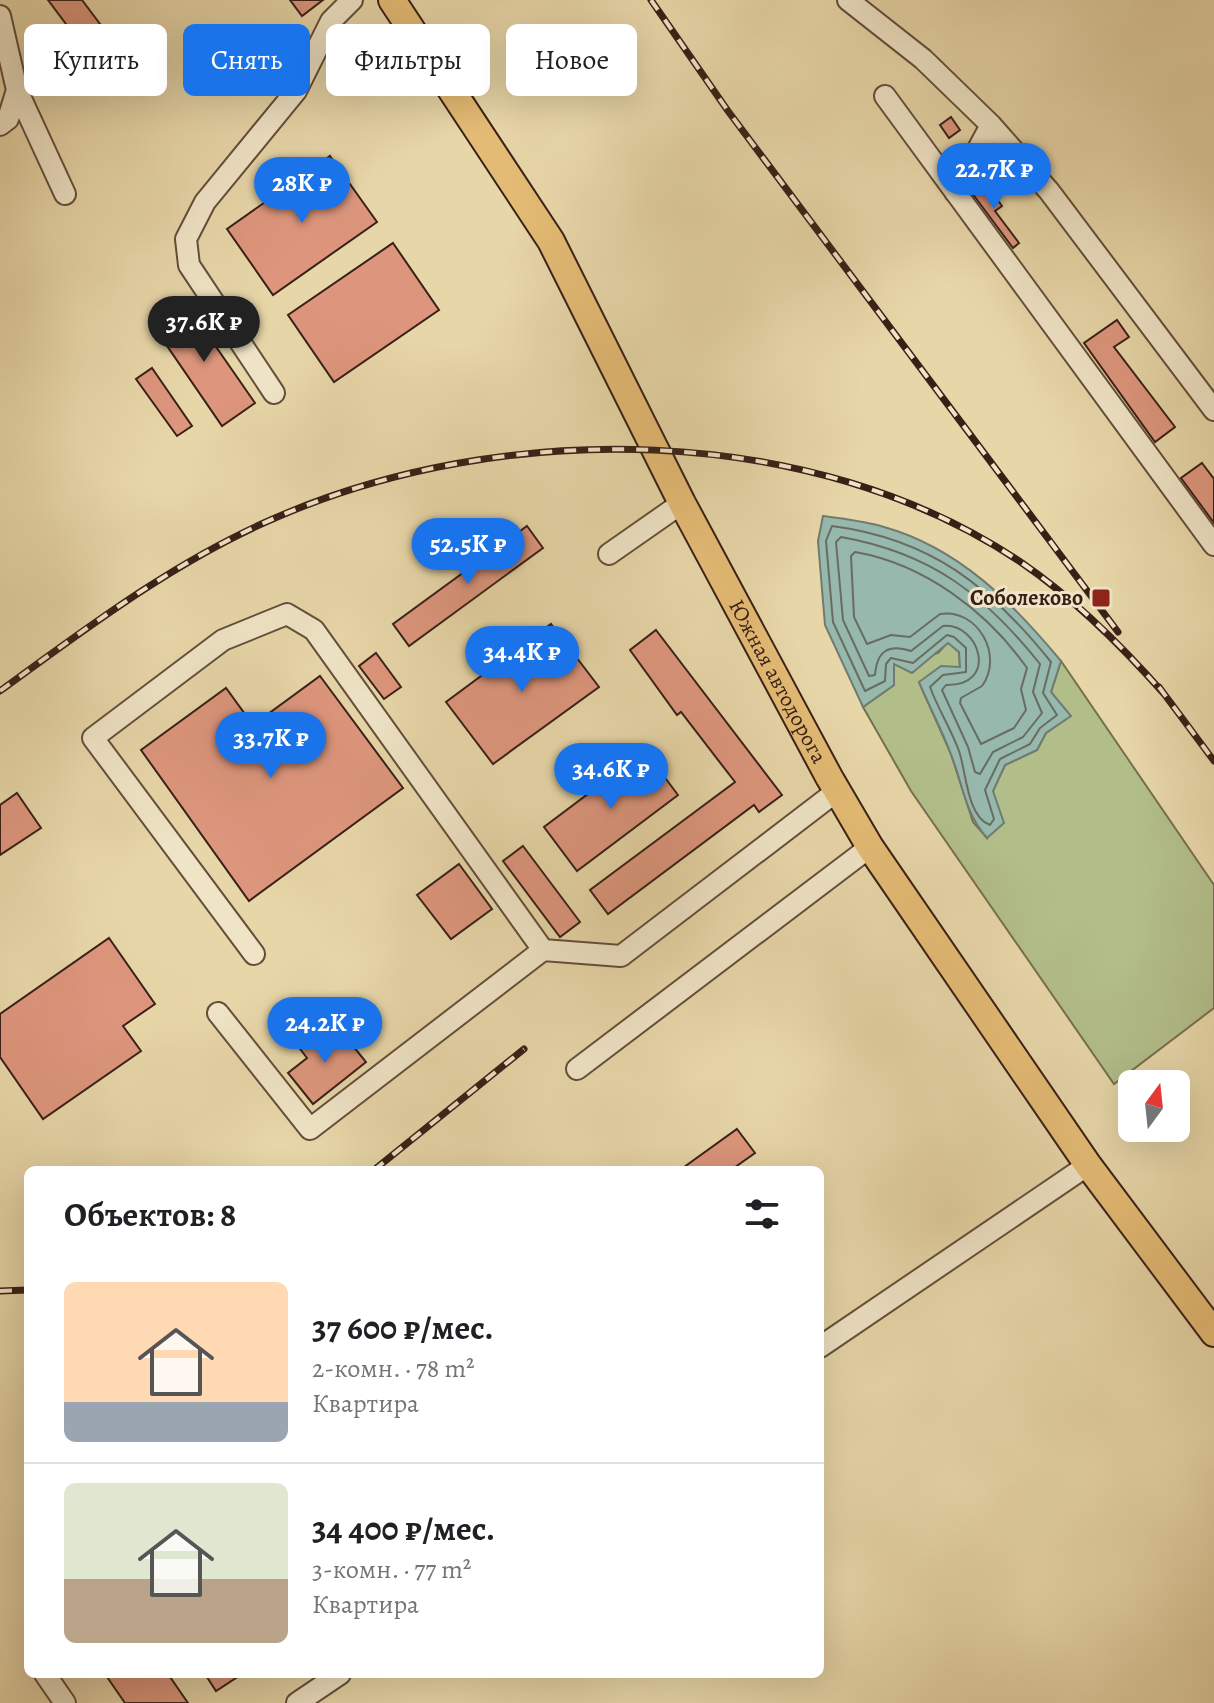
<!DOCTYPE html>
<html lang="ru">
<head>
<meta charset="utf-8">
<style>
  :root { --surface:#fff; --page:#f6f6f6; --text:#202124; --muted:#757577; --line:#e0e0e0; --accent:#1a73e8 }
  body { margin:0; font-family:Alegreya,serif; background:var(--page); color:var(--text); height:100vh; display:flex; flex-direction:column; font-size:30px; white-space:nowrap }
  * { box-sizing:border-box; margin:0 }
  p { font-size:26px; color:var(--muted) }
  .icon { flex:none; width:44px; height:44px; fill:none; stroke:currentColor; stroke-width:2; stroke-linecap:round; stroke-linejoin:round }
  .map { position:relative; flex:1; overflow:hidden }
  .sheet { position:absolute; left:24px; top:1166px; width:800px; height:512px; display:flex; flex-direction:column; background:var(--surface); border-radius:12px; box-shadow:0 8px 32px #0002 }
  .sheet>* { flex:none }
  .guide { position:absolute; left:24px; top:24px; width:800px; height:72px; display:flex; gap:16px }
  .needle { width:52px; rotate:15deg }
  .buttons { position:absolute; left:1118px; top:1070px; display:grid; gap:16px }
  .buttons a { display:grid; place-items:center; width:72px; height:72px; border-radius:12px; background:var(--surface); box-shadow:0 8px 32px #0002; font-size:40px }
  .price { position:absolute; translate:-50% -68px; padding:0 18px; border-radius:28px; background:var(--accent); color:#fff; font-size:26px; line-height:52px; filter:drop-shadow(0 2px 4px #0008) }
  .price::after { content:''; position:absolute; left:50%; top:48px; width:24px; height:18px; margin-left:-12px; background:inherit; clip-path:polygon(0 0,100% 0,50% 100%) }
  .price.current { background:#222; color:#fff }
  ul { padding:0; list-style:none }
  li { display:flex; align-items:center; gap:24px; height:200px; padding:0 40px }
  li+li { border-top:2px solid var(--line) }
  li span { display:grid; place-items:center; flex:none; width:224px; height:160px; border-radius:12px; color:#555 }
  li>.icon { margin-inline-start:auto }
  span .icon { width:96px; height:96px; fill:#fffc; stroke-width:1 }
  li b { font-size:34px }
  h2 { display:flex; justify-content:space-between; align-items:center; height:96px; padding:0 40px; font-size:34px }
  .tag { padding:0 28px; border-radius:12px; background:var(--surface); box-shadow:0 8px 32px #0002; font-size:28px; line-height:72px }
  .tag.current { background:var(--accent); color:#fff }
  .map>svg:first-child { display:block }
  .green { fill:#b2be8a; stroke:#766f50; stroke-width:2 }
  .water { fill:#97b8ad; stroke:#717b71; stroke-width:2 }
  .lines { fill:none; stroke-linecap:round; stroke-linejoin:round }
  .shore { stroke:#686c62; stroke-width:2 }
  .building { fill:#dd967d; stroke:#392017; stroke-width:2 }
  .minor-casing { stroke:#644e3b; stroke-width:24 }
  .major-casing { stroke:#392017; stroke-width:30 }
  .minor { stroke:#efe4c6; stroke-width:20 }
  .major { stroke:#e4bb74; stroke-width:26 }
  .rail-casing { stroke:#392017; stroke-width:7 }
  .rail { stroke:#efe4c6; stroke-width:4; stroke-dasharray:12; stroke-linecap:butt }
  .poi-dot { fill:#8f2418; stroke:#efe4c6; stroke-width:3 }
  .labels { text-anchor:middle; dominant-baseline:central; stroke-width:6; stroke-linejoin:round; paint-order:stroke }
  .poi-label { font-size:22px; font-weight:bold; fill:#392017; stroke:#efe4c6; text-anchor:end }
  .street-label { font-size:22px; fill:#392017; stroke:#efe4c6 }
</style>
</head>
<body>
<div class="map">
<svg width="1214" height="1703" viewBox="0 0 1214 1703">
  <rect width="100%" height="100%" fill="#e7d6a8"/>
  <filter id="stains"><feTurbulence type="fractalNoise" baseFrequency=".0025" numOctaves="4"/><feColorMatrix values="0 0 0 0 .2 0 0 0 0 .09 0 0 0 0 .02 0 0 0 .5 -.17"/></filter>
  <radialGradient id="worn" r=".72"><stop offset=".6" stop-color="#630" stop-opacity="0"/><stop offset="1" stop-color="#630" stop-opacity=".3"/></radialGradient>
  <path class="green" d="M948 642 959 652 960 668 919 682 951 754 973 822 987 838 993 791 1005 765 1037 750 1046 733 1070 716 1051 692 1061 661 1214 885V1008L1114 1084 911 791 863 707 894 685 893 663 938 653Z"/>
  <path class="water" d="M823 516C843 519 864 521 884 527 959 548 1013 603 1061 661L1051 692 1071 716 1046 733 1037 750 1005 765 993 791 1004 823 987 838C964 812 963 783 950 752 941 728 929 706 919 682L941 666 960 667 959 652 948 643 912 673 894 664V685L863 707 825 625 818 541Z"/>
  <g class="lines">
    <path class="shore" d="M832 526C931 539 990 586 1051 662L1043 693 1057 715 1040 728 1030 744 1000 759 985 790 994 819 990 825C967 817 966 771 959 751 951 729 938 709 930 687L943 675 966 672V648L954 637 947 635 913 663 891 658 886 664 885 681 865 691 833 622 826 541Z
      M841 537C931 553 984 594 1040 664L1033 692 1042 713 1023 737 993 752 980 774 975 772 968 747 942 690 946 685C1000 686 979 622 943 626L911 651C889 644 877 650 875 675L869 676 843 620 836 542Z
      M855 552C924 564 987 611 1027 668L1021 689 1026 710 1014 728 981 744 960 703 961 698 982 686C1004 656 978 608 940 614L910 637 891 635 867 644 854 617 851 556Z"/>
  </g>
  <path class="building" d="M48 0H82L133 68 111 84Z
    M290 0H323L302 16Z
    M951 117 960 130 949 138 940 125Z
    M330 156 377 222 273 295 227 229Z
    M985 183 1002 206 995 211 1019 243 1013 248 972 193Z
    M393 243 439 310 334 382 288 315Z
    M185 302 255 403 222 426 152 324Z
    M1117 320 1129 337 1114 347 1175 427 1155 442 1084 343Z
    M152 368 192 426 177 436 136 379Z
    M1202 463 1214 479V523L1181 478Z
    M527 526 543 548 409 646 393 624Z
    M551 624 599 687 493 764 446 702Z
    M656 630 782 795 759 812 754 805 608 914 590 890 735 782 681 712 677 715 630 650Z
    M376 653 401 687 384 699 359 666Z
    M320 676 403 788 249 901 141 750 226 688 253 725Z
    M645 751 678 795 577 871 544 827Z
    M17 793 41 828 0 855V805Z
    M523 846 580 922 560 937 503 861Z
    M459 864 492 909 451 939 417 895Z
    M109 938 155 1004 123 1026 141 1051 43 1119 0 1057V1014Z
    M341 1031 366 1062 313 1104 288 1073 307 1058 297 1045 314 1032 324 1045Z
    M737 1129 755 1153 731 1170H680Z
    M105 1674H168L188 1703H125Z
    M205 1674H242L216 1691Z"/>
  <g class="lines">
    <defs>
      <path id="minor" d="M848 0 923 59 991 125 1049 191 1214 410
        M0 16 17 90 65 194
        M885 96 1214 545
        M0 125 8 119 17 90
        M955 192 991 125
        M274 393 189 265 186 239 205 202 296 91 331 21 352 0
        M609 554 682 503
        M254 954 93 738 223 640 287 614 314 630 543 950
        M218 1013 310 1129 543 950 621 956 837 791
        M577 1069 870 847
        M820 1347 1088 1165
        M45 1674 65 1703
        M297 1703 340 1674"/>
      <g id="major">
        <path id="s1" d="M392 0 551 241 682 503 829 777 870 847 1088 1165 1214 1333"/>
      </g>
    </defs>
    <use href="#minor" class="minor-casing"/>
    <use href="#major" class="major-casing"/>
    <use href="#minor" class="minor"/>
    <use href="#major" class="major"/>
    <defs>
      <path id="rail" d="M651 0 728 111 1118 632
        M1159 687 1214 761
        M0 691C88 627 175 561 275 518 502 419 812 421 1022 563 1076 600 1122 646 1165 695
        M374 1170 524 1049
        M0 1291 28 1290"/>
    </defs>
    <use href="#rail" class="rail-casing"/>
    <use href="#rail" class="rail"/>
  </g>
  <rect class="poi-dot" x="1091" y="588" width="20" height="20" rx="4"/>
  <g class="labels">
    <g class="poi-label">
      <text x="1083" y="598">Соболеково</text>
    </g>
    <g class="street-label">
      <text stroke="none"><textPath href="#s1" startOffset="784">Южная автодорога</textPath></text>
    </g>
  </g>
  <rect width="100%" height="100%" filter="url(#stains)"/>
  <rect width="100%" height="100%" fill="url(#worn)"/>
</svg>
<div class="buttons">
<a><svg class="needle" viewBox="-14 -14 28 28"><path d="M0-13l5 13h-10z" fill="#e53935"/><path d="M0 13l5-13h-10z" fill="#757577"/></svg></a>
</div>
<b class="price" style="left:994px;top:211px">22.7K ₽</b>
<b class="price" style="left:302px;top:225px">28K ₽</b>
<b class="price current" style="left:204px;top:364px">37.6K ₽</b>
<b class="price" style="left:468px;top:586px">52.5K ₽</b>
<b class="price" style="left:522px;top:694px">34.4K ₽</b>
<b class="price" style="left:271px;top:780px">33.7K ₽</b>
<b class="price" style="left:611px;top:811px">34.6K ₽</b>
<b class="price" style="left:325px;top:1065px">24.2K ₽</b>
<div class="guide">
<a class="tag">Купить</a>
<a class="tag current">Снять</a>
<a class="tag">Фильтры</a>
<a class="tag">Новое</a>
</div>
<section class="sheet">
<h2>Объектов: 8<svg class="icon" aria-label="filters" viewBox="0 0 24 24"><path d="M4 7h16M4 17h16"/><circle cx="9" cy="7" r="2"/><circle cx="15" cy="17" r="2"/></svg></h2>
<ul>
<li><span style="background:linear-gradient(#ffd9b3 75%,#9aa5b1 0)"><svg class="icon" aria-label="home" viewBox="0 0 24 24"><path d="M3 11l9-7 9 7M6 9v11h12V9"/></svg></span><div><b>37 600 ₽/мес.</b><p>2-комн. · 78 m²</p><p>Квартира</p></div></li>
<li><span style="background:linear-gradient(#dfe7d0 60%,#b9a48a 0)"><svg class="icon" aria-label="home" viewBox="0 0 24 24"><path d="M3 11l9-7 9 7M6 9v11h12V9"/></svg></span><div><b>34 400 ₽/мес.</b><p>3-комн. · 77 m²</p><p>Квартира</p></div></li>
</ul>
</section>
</div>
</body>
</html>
